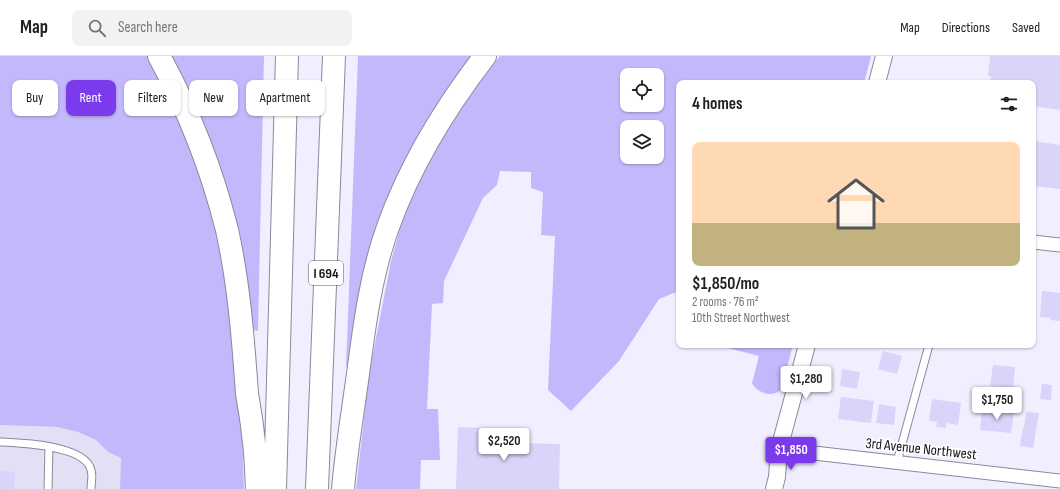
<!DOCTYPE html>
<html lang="en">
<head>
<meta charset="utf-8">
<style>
  :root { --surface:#fff; --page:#f2f2f2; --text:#202124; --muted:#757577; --line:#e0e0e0; --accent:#7c3aed }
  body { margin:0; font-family:"Sofia Sans Condensed",sans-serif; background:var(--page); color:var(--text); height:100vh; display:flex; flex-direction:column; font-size:15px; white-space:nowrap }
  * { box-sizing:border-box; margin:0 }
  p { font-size:13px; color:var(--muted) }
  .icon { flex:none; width:22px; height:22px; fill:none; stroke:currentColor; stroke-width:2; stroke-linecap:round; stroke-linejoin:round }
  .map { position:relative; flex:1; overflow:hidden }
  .sheet { position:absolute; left:676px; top:24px; width:360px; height:268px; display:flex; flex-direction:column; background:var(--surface); border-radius:8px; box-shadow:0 1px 3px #0004 }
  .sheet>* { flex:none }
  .top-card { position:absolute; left:12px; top:24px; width:380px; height:36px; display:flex; gap:8px }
  .buttons { position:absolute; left:620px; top:12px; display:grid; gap:8px }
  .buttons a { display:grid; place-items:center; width:44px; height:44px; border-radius:8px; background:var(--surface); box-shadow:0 1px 3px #0004; font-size:20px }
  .price { position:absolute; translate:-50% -34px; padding:0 9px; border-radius:4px; background:#fff; color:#222; font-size:13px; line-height:26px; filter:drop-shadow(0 1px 2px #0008) }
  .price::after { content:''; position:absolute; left:50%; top:24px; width:12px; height:9px; margin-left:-6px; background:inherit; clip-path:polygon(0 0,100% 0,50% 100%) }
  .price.on { background:var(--accent); color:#fff }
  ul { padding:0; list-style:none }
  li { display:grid; align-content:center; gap:8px; height:212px; padding:0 16px }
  li span { display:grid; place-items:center; height:124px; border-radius:8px; color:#555 }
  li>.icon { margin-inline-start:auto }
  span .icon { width:72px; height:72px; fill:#fffc; stroke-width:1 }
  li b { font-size:17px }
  h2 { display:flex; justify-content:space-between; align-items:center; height:48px; padding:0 16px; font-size:17px }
  .chip { padding:0 14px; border-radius:8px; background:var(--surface); box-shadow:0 1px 3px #0004; font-size:14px; line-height:36px }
  .chip.on { background:var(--accent); color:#fff }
  header { display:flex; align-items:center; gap:24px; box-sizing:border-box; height:56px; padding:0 20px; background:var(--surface); border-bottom:1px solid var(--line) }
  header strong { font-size:19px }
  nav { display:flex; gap:22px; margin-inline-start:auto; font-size:14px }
  .search { width:280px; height:36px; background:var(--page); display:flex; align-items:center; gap:10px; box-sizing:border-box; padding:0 14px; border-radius:8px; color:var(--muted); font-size:15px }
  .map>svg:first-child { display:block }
  .built { fill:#e3e0f6 }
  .green { fill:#c3b8fb; fill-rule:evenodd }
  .building { fill:#d9d4f9 }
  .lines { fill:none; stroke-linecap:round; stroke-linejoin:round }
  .service-casing { stroke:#8b889b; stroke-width:9 }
  .minor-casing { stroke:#8b889b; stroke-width:15 }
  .tertiary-casing { stroke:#8b889b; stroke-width:18 }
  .motorway-casing { stroke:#8b889b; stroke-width:24 }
  .service { stroke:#fff; stroke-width:7 }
  .minor { stroke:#fff; stroke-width:13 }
  .tertiary { stroke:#fff; stroke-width:16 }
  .motorway { stroke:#fff; stroke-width:22 }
  .labels { text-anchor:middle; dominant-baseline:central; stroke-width:3.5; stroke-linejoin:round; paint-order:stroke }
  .shield { fill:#fefefe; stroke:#5a595e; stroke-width:1 }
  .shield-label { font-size:14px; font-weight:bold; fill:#131219 }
  .street-label { font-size:15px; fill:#131219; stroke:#fefefe }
</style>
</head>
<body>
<header>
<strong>Map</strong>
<div class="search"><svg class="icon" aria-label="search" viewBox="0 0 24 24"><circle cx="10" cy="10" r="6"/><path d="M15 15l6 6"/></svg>Search here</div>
<nav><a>Map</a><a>Directions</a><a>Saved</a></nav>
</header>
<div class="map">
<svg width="1060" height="433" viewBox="0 0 1060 433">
  <rect width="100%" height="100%" fill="#f1efff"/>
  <path class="built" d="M0 369 57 371 78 376 96 384 108 396 121 402 120 433H0Z"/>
  <path class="green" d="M0 0H151L180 58 221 180 241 334 244 433H120L121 402 108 396 96 384 78 376 57 371 0 369Z
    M166 0H264L258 275 252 274Z
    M358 0H477L408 114 353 313 346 311Z
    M500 0H871L864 27H679V235L659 243 619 305 571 355 548 334 555 180 541 179 543 136 531 132V116L500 115 497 129 483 142 444 225 443 247 432 248 427 353H438L440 404H421L420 433H356L369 318 391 205 408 144 441 78 472 32ZM627 19H657V49H627ZM627 71H657V101H627Z
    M716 289H793L781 334C772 342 757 337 752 327L759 300Z"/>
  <path class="building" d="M990 0H1060V54L1033 50V27H990L991 20H988Z
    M1033 85 1060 89V133L1033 130Z
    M1042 235 1060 237V265L1050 264 1051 262 1040 261Z
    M883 295 902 300 897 318 878 313Z
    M993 309 1015 311 1013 332 990 330Z
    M842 313 860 316 857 333 840 330Z
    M1042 328 1052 329 1051 344 1040 343Z
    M841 341 874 345 871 367 838 363Z
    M932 343 961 347 958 369 946 367V372L936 371 937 366 929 365Z
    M879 348 896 351 894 369 876 367Z
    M982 354 1014 357 1011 377 980 374Z
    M1026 356 1039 357 1033 392 1020 390 1023 371 1024 372Z
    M458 371 513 373V387L560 388 559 433H456Z
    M0 415 15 416 14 433H0Z"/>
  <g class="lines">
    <defs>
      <path id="service" d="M0 386C21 387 85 389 91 414 93 420 91 427 91 433
        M897 406 929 289
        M48 433 49 391"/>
      <path id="minor" d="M1033 186 1060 189
        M779 393 1060 425"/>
      <path id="tertiary" d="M877 27 884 0
        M774 433 777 421 779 393 807 289"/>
      <path id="motorway" d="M159 0C189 55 212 114 227 174 239 228 243 282 247 337 249 351 252 365 253 379 256 397 256 415 257 433
        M275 433 287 0
        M317 433 334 0
        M343 433C346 397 352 361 357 325 364 273 370 221 388 171 410 109 445 52 485 0"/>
    </defs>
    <use href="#service" class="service-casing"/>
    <use href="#minor" class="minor-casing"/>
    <use href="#tertiary" class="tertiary-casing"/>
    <use href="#motorway" class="motorway-casing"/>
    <use href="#service" class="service"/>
    <use href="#minor" class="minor"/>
    <use href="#tertiary" class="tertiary"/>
    <use href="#motorway" class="motorway"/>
  </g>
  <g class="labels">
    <rect class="shield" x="309" y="205" width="34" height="24" rx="3"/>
    <g class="shield-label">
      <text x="326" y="217">I 694</text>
    </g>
    <g class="street-label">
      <text transform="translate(921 393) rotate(6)">3rd Avenue Northwest</text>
    </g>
  </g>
</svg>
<div class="buttons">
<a><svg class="icon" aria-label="locate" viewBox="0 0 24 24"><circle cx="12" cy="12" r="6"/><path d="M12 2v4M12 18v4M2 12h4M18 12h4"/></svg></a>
<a><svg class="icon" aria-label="layers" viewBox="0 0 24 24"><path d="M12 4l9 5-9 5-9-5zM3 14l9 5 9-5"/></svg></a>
</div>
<b class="price" style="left:806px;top:344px">$1,280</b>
<b class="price" style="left:997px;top:365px">$1,750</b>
<b class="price" style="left:504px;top:406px">$2,520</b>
<b class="price on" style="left:791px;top:415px">$1,850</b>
<div class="top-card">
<a class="chip">Buy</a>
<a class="chip on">Rent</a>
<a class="chip">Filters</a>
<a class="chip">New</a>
<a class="chip">Apartment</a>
</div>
<section class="sheet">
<h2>4 homes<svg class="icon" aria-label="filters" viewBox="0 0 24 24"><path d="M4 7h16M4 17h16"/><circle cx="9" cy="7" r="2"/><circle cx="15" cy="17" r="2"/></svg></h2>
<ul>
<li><span style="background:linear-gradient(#ffd9b3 65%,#c2b280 0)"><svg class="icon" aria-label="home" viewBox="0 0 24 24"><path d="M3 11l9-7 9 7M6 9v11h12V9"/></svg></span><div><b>$1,850/mo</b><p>2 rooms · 76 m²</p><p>10th Street Northwest</p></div></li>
</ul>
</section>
</div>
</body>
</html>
